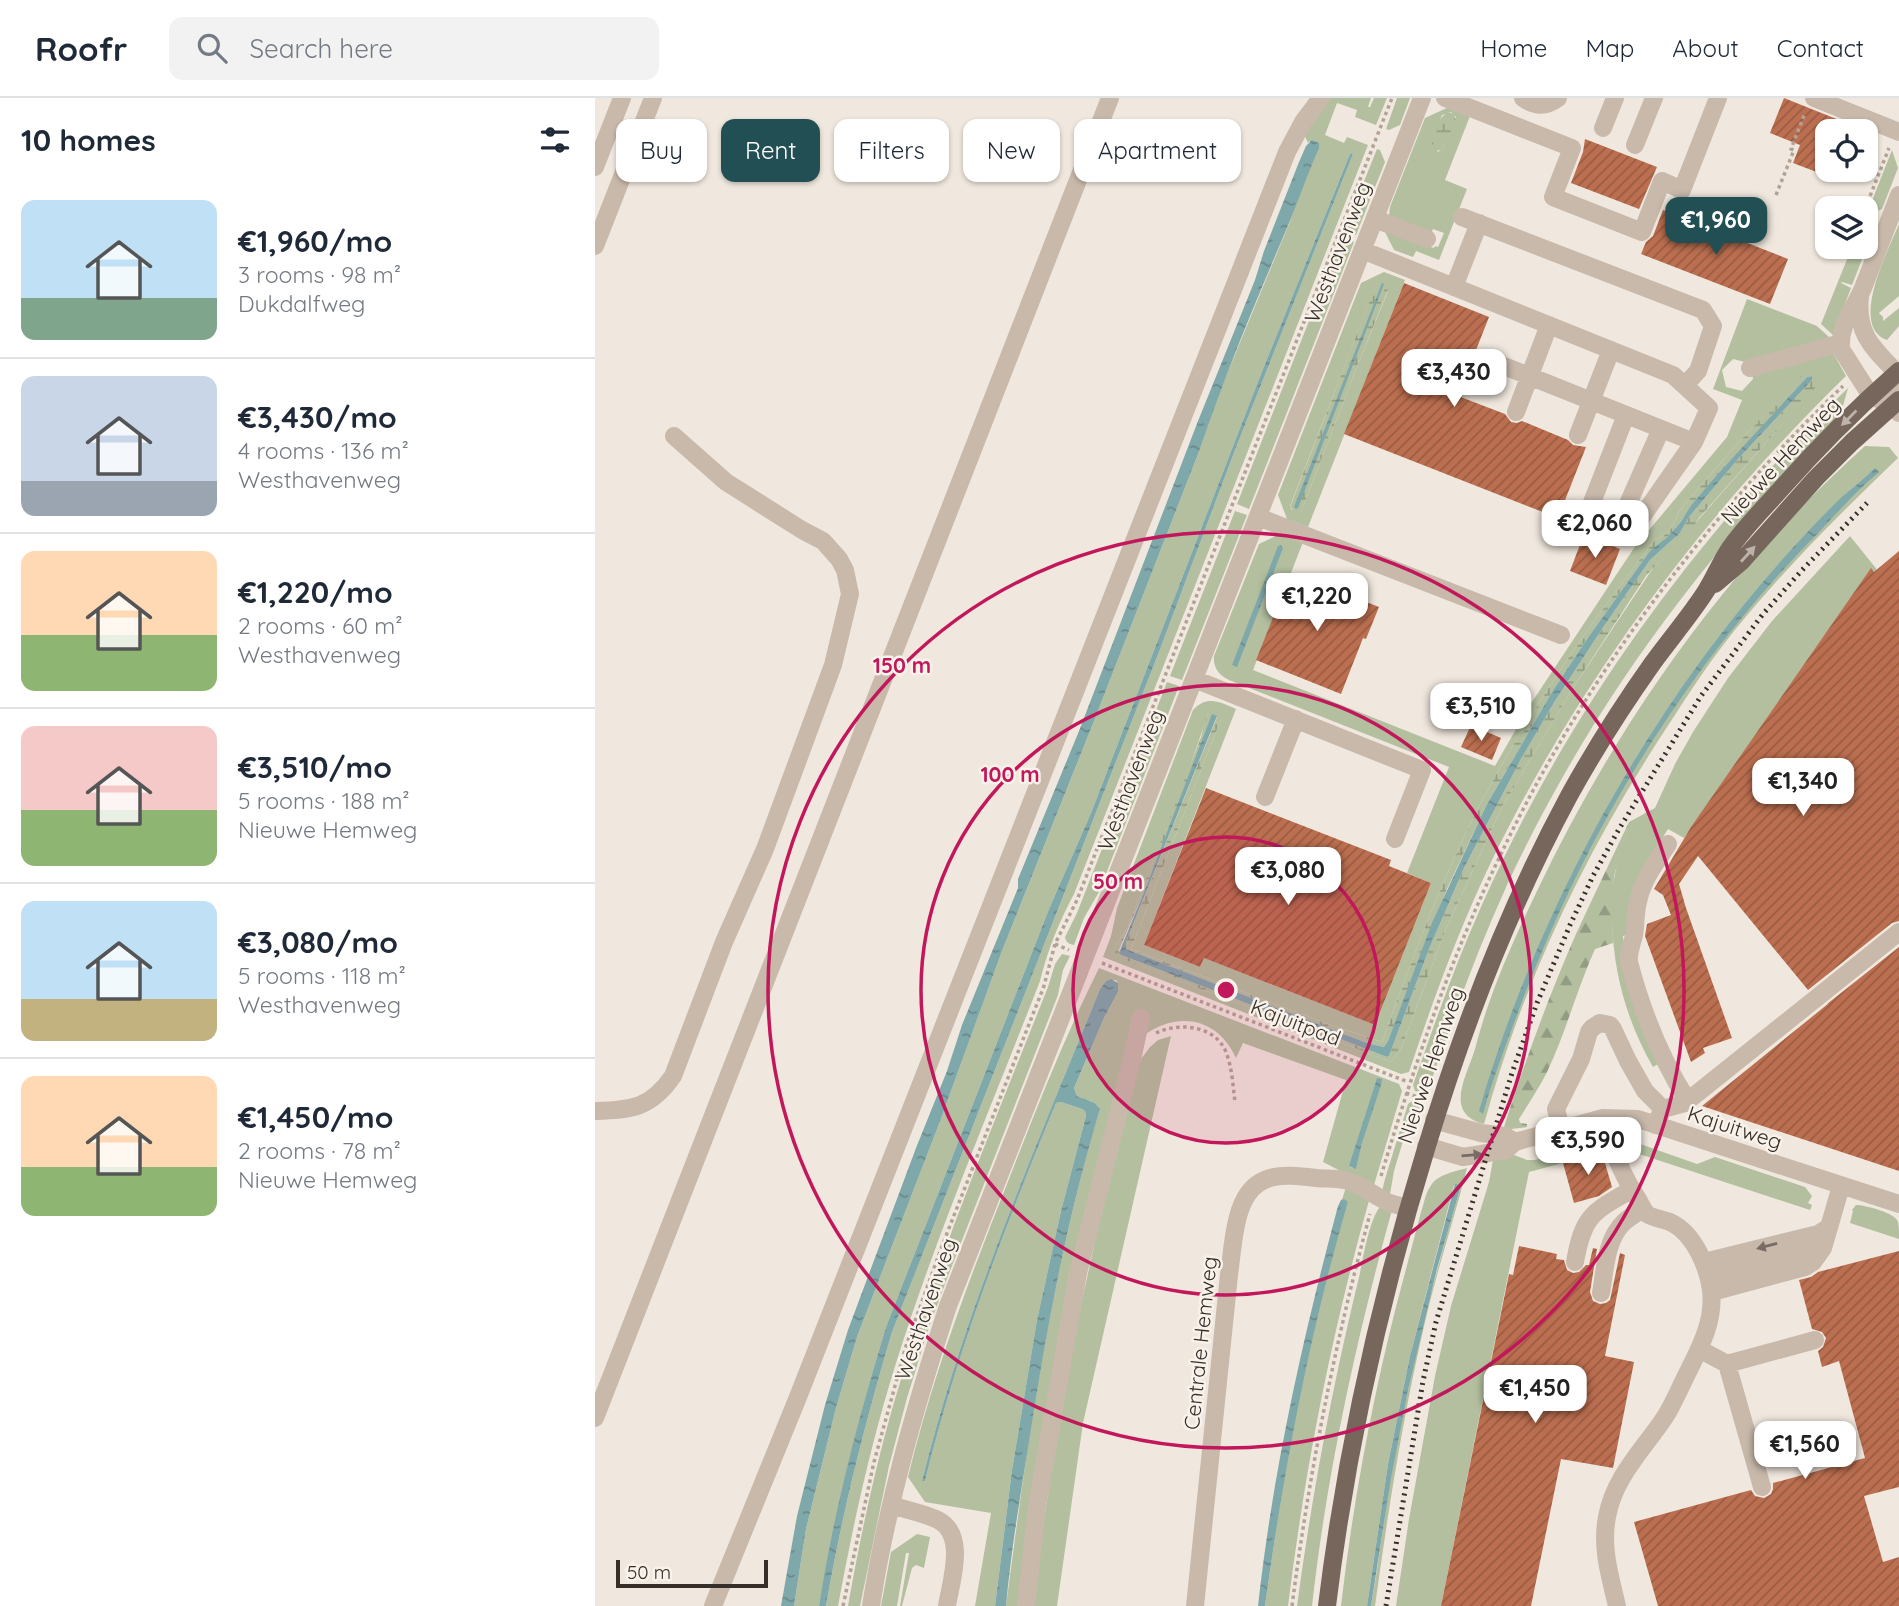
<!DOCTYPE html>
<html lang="en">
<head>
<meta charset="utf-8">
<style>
  :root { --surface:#fff; --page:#f2f2f3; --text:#1f2937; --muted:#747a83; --line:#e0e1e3; --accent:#224f54 }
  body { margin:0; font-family:Quicksand,sans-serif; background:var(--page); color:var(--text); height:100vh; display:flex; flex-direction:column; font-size:26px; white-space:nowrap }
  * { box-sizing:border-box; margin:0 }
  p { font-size:23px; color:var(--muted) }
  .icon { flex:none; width:38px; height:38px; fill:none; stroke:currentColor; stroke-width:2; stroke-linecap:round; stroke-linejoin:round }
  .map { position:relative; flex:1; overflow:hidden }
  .sheet { display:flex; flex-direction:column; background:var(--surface); width:595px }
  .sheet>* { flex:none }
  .top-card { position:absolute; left:21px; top:21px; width:665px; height:63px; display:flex; gap:14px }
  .buttons { position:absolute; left:1220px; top:21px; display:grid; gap:14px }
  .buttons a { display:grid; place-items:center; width:63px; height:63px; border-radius:14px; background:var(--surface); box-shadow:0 2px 5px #0004; font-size:35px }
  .scale { position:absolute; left:21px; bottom:18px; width:152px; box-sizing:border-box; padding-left:7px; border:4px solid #362e29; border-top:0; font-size:19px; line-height:24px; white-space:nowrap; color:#362e29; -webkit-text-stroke:5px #f8f2ea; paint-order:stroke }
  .price { position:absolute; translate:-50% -60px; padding:0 16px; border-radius:14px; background:#fff; color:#222; font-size:23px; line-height:46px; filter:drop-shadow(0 2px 4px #0008) }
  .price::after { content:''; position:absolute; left:50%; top:42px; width:21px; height:16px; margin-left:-10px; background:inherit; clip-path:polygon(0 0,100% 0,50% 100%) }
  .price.selected { background:var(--accent); color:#fff }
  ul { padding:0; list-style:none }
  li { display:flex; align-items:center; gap:21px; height:175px; padding:0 21px }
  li+li { border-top:2px solid var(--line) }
  li span { display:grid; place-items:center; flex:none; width:196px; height:140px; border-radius:14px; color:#555 }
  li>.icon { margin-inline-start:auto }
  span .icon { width:84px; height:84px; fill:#fffc; stroke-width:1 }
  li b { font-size:30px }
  h2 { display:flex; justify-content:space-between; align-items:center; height:84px; padding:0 21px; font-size:30px }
  .chip { padding:0 24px; border-radius:14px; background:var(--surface); box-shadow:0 2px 5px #0004; font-size:24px; line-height:63px }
  .chip.selected { background:var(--accent); color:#fff }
  header { display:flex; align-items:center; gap:42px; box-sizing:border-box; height:98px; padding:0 35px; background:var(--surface); border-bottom:2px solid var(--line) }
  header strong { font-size:33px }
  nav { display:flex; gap:38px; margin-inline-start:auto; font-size:24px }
  .search { width:490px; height:63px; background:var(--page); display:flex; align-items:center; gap:18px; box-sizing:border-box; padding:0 24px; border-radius:14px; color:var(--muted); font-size:26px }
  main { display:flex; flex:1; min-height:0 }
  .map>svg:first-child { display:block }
  .green { fill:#b3bf9f; fill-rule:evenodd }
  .forest { fill:url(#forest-firs) }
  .wetland { fill:url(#wetland-marsh); fill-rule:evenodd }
  .water { fill:url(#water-ripples) }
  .building { fill:url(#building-hatch) }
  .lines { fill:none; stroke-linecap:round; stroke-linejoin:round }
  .path { stroke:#b3a395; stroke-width:3.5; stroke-dasharray:3.5 3.5; stroke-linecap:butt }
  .minor { stroke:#c8b9ab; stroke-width:18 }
  .major { stroke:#77665c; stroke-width:18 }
  .rail { stroke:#362e29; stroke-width:5; stroke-dasharray:2 5; stroke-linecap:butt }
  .oneway { fill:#beb3aa }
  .oneway2 { fill:#786d64 }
  .ring { fill:none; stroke:#c2185b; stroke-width:3.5 }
  .labels { text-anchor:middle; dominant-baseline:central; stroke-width:5; stroke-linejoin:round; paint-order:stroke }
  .street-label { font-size:21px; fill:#362e29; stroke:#f8f2ea }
  .centre { fill:#c2185b; stroke:#f8f2ea; stroke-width:3.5 }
  .ring-label { font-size:21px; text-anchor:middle; font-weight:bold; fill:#c2185b; stroke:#f8f2ea; stroke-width:5; stroke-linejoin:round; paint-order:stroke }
</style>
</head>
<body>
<header>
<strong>Roofr</strong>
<div class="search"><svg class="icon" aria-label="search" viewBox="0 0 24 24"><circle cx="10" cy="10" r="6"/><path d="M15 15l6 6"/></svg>Search here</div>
<nav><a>Home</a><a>Map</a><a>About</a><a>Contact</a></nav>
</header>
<main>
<section class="sheet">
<h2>10 homes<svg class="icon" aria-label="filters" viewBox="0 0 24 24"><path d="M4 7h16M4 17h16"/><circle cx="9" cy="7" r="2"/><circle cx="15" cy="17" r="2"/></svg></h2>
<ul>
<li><span style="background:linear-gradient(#bfe0f5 70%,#7fa58c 0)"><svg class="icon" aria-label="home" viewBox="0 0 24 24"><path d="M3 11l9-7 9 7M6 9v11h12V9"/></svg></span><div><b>€1,960/mo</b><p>3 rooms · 98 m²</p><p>Dukdalfweg</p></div></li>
<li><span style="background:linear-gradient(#c9d6e8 75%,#9aa5b1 0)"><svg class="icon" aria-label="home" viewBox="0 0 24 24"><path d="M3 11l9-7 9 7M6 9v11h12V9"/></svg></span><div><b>€3,430/mo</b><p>4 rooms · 136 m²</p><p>Westhavenweg</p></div></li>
<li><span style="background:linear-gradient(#ffd9b3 60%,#8fb573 0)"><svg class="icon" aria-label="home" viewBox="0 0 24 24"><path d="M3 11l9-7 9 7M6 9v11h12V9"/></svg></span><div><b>€1,220/mo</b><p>2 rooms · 60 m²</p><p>Westhavenweg</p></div></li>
<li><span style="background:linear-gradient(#f6c9c9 60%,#8fb573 0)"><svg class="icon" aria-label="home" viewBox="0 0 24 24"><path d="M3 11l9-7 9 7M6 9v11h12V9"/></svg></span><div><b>€3,510/mo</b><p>5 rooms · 188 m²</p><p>Nieuwe Hemweg</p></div></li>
<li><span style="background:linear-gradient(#bfe0f5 70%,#c2b280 0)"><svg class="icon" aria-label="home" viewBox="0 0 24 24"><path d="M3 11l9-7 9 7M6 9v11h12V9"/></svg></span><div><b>€3,080/mo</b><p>5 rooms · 118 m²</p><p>Westhavenweg</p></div></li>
<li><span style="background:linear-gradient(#ffd9b3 65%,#8fb573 0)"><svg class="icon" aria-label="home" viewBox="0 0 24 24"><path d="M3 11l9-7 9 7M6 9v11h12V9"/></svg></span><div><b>€1,450/mo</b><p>2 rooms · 78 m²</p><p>Nieuwe Hemweg</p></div></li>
</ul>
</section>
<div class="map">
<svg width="1304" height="1508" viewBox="0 0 1304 1508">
  <defs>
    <pattern id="forest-firs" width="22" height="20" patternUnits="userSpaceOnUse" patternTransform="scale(1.75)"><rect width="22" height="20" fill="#b3bf9f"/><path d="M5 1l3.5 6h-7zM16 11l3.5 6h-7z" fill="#929c82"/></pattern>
    <pattern id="wetland-marsh" width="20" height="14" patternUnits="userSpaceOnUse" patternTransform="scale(1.75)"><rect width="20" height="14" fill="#b3bf9f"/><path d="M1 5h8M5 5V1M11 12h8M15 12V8" fill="none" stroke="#929c82"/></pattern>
    <pattern id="water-ripples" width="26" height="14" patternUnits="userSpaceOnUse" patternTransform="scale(1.75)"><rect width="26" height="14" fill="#7fa8ab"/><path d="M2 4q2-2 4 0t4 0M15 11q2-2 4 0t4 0" fill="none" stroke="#69898b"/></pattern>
    <pattern id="building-hatch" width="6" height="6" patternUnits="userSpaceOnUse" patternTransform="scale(1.75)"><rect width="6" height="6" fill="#bc6f50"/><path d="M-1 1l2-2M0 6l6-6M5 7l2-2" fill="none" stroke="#9a5c42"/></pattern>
  </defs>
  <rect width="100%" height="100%" fill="#f0e8de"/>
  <path class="green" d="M735 0H776L773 9H775L779 0H792L781 27 760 19 762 12 742 5 730 37 749 45 752 39 773 47 479 796C464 824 453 851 445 883 396 1009 342 1135 301 1265 276 1345 258 1426 243 1508H231C247 1415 270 1325 297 1234L564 554 640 352 758 56 757 55 755 56 666 276 496 715 454 811 291 1229C263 1321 241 1413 224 1508H199L211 1431 241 1310 262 1239 344 1026 407 853 499 623 605 351 620 305 694 126 708 86 715 43 713 45 709 36Z
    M802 0H815L805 27 794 32 791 31Z
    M854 9 875 18 850 82 872 91 844 162 821 153 818 159 799 152 790 134 839 150 840 148 843 149 849 135 838 131 835 138 794 118 795 109 830 20ZM856 14 861 19 848 50 843 54 836 46 847 17Z
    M782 51 785 52 790 64 761 137 749 133Z
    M1297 52 1303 70 1287 111 1271 118Z
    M1304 126V198L1284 215 1288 219V223L1304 210V228L1292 242C1253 228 1294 151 1304 126Z
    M747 139 759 144 654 411 642 406Z
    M1257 149H1264L1268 159 1257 187 1247 184 1246 185 1256 190 1238 237 1226 226Z
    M789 174 810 182 713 429 692 421 683 397 766 185ZM782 185H793V193L760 274 706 414 696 411 695 408Z
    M1152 201 1222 228 1235 240 1154 265 1138 261 1127 272 1131 289 1147 293 1158 281 1157 274 1238 255 1251 278C1107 418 985 582 897 762 864 831 838 902 814 974L806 976 508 859 516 838 522 810 598 612C612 597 625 604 641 611L549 847 605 869 609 860 780 927 836 785 812 775 854 669 634 582C624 577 618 570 619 558L664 446 687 435 708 444 658 572 900 668 933 610 1039 450 1132 339 1147 302 1118 291ZM1212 272 1226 282 1075 454 1058 470 976 593 906 711 850 833 806 951 796 964 521 858V847L532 831 592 677 613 616H626V621L536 851 733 926 787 944C814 869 842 794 877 722 928 622 991 530 1060 442 1077 434 1078 427 1085 412L1142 346Z
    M1253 290 1248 308 1238 324C1186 382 1133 439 1086 501 1018 589 959 686 912 787 881 855 856 925 832 995L830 996 820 993 818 987C839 927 860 867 886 809 972 614 1100 439 1253 290Z
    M1270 348 1294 349 1303 360C1246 415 1189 471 1139 533 1110 569 1086 608 1061 646 984 767 927 888 889 1026 847 1015 873 976 880 951 894 896 918 843 942 793 992 688 1054 587 1127 497 1170 443 1220 394 1270 348Z
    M640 413 652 417 587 582 575 578Z
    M1255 438 1304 499V504L1276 471 1089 740 1073 731 1061 750 1033 836 1028 838 1029 857 1066 964 1058 969C1032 924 1019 876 1017 825 1017 809 1016 792 1020 776 1023 759 1029 741 1034 724L1060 710 1080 666 1098 634 1133 580 1177 523Z
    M572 584 584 588 504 794 489 820 479 847C473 846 471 844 470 839L482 815Z
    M467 856 475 858 468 872 463 897 353 1178 333 1232 312 1300 294 1368 265 1508H253C268 1423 287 1338 314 1256 354 1131 405 1010 453 889L460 866Z
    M504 870 804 986 807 993 779 1087 755 1078 728 1064 751 982 648 945 641 960C623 920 583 912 548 938L553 914 541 912 526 977 425 1508H411C428 1379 445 1251 475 1124 484 1086 493 1048 505 1011L500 1005 482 998 479 990 509 920 523 894V885L521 882 511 883 505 891C439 1053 369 1213 327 1383H330C362 1253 410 1129 461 1005L466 1004 487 1011 490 1013 491 1018 466 1113 442 1222 417 1372 400 1508H380L396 1415 330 1404 313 1379C338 1276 375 1179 414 1081 442 1009 470 938 504 870ZM782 980 761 1070 755 1069Z
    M576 938 488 1325 462 1508H436L472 1270 522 1044 543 965 555 949 563 942Z
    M817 1003 828 1005 820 1024 814 1023 799 1073 795 1096 787 1093 790 1081 813 1006Z
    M1028 1040 1102 1066 1120 1059 1210 1089 1217 1098 1213 1105 1217 1107 1215 1112 1026 1050Z
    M1000 1046 1005 1055 934 1074 846 1508H801L814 1421 840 1278 856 1208 894 1084 898 1062 919 1057 932 1062H940Z
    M872 1070C859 1122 842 1172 830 1224 808 1318 793 1413 780 1508H776C785 1459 790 1409 799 1360 816 1269 839 1180 865 1091L859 1087 815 1258 793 1366 772 1508H746C759 1395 781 1281 811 1171 816 1152 821 1133 826 1114 829 1106 830 1096 835 1089 842 1076 859 1074 872 1070Z
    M751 1089 775 1099C737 1233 710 1370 693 1508H670C689 1372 712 1235 753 1104L747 1102Z
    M1261 1107C1270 1107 1301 1115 1303 1124 1304 1129 1304 1135 1304 1141L1255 1125 1258 1113 1257 1112Z
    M785 1109 797 1112C761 1242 732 1374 717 1508H702C717 1396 738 1285 765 1175 768 1159 775 1120 785 1109Z
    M322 1436 335 1439 329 1470 321 1467 317 1470 307 1508H305L314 1455H311L302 1508H286L296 1454Z"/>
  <path class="forest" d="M1034 724 1019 778 1017 809 1018 845 1000 851C982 891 971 934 952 974 944 990 934 1005 924 1021L925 1025 932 1026V1029L908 1032C929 966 953 900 981 836 998 799 1016 762 1034 724Z"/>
  <path class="wetland" d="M853 14 859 16 861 23 848 50 846 52 840 53 836 49C837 38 843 19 853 14Z
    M782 184 793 185V192L760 274 706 414 702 415 695 409Z
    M1212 271H1215L1227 282 1104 420 1092 439 1058 470 1051 478 976 593 906 711 850 833 806 951 796 964 520 858 521 847 532 831 606 639C609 630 609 613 621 612L626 616V621L536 851 733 926 787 944C814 869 842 794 877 722 928 622 991 530 1060 442 1077 434 1078 427 1085 412L1142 346ZM1217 278V282L1144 360 1094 419 1085 435 1055 462 1009 528 960 603 926 661 869 770 834 851 794 958 792 959 526 857 524 852 551 789 618 617 622 619 531 844V851L772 945 789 949 793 943 852 791 891 708 957 594 992 541 1052 457 1080 432 1099 404 1212 279Z"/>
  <path class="water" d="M717 42 724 45V50C712 77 703 104 692 130 661 203 630 276 605 351L499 623 407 853 344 1026 262 1239 241 1310 211 1431 199 1508H186L202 1418 230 1307 253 1232 321 1050 352 973 367 927 423 790V781L484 633 603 323 660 182 669 153 704 64 711 48Z
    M757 55 758 56 640 352 564 554 297 1234C270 1325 247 1415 231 1508H224C239 1413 263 1321 291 1229L454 811 496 715 666 276 755 56Z
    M787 185 789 186 703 410 701 411 699 409Z
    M1217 278V282L1144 360 1094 419 1085 435 1055 462 1009 528 960 603 926 661 869 770 834 851 794 958 792 959 526 857 524 855 551 789 617 616 622 618 531 844V851L772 945 789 949 793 943 837 825 891 708 957 594 992 541 1052 457C1060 447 1071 442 1079 432 1087 424 1091 414 1098 405 1134 362 1174 321 1212 279Z
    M1280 370 1284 374C1262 392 1243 414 1224 434 1092 567 992 731 926 906 913 942 898 979 888 1016L884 1013C941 816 1049 617 1186 463 1206 441 1226 419 1248 398 1259 389 1270 380 1280 370Z
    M686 447 688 450 642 569 637 567 683 448Z
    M516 881 523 885V894L509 920 479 990 482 998 500 1005 505 1011C472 1120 451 1232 434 1344 425 1399 416 1453 411 1508H400L417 1372 442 1222 466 1113 491 1018 490 1013 487 1011 466 1004 461 1005C410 1129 362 1253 330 1383H327C369 1213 439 1053 505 891L511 883Z
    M782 980 787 981 786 987 767 1045 761 1071 754 1068Z
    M860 1086 865 1087V1091L842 1171 813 1292 796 1380 776 1508H772L793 1366 815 1258Z
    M749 1101 753 1104C714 1236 689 1371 670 1508H663C678 1372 708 1239 743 1108L746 1102Z"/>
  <path class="building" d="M1189 0 1244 22 1239 33H1232V78L1198 65 1205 47 1175 35Z
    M990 41 1062 69 1044 111 976 85 988 54Z
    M1068 112 1193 161 1175 206 1046 156 1051 144 1058 138Z
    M809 185 894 219 863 298 910 316 916 324 922 325 927 323 973 342 978 347 991 349 963 420 749 336Z
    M989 436 1025 451 1011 487 975 473Z
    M1304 453V823L1297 825 1213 892 1103 758 1084 786 1091 810 1137 940 1108 950 1110 955 1096 964 1050 838 1052 826 1076 817 1068 797 1059 791 1096 729 1276 470 1279 474Z
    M695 477 722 488 723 485 784 509 771 541 768 540 746 596 661 562Z
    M876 627 906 640 897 662 866 649Z
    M611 690 796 762 794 768 836 785 780 927 609 860 605 869 549 847Z
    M1304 849V1073L1107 1008 1234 905 1232 906Z
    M1007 1055 1017 1089 1004 1098 979 1105 968 1065Z
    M924 1148 962 1156 961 1161 969 1162 972 1172 978 1175 984 1174 991 1167H994L998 1150 1002 1151 995 1194 998 1203 1005 1206 1011 1205 1015 1202 1025 1155 1030 1157 1010 1258 1039 1264 1018 1370 966 1361 936 1508H846L914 1176 918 1177Z
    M1304 1153V1389L1269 1398 1288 1464 1304 1459V1508H1063L1039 1424 1156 1392 1160 1398 1169 1400 1176 1396 1178 1391V1385L1270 1360 1244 1263 1227 1269 1223 1253 1228 1249 1231 1240 1227 1234 1217 1231 1204 1182 1216 1179 1223 1174Z"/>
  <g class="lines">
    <path class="path" d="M1181 97 1199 52 1196 51 1210 15
      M1270 111 1294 50
      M460 846 474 852
      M507 865 813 984
      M561 935C584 924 620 927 631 954 637 969 638 988 640 1004
      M811 995 829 1001
      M786 1078C819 968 856 859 906 756 987 584 1111 419 1248 288
      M248 1508 279 1364 311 1248 347 1148 449 888 460 846 482 802 797 0
      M697 1508C714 1376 740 1244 775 1116"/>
    <path class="minor" d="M850 0 977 50 958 99 1047 134 1067 83 1087 92 1123 0
      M928 0C940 9 951 9 963 0
      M1219 0 1304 34
      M1008 30 1020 0
      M1040 47 1059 0
      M0 69 27 0
      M1304 97C1292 128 1280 159 1268 190 1259 211 1244 226 1246 251L1276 298 1297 307 1304 315
      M867 119 1108 212 1118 228 1103 273 1090 287
      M780 121 832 141
      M0 148 58 0
      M767 152 1078 277 1114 310 1099 344 1046 420 1029 415 1066 331
      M859 189 884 125
      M1265 198C1261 236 1277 249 1302 275L1297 307
      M904 266 1099 344
      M1155 270 1246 245
      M921 314 954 227
      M983 337 1016 252
      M994 412 1031 317
      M663 419 966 537
      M599 581 827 672 800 741
      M670 699 701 621
      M1073 746C1061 765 1047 782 1043 804 1040 815 1041 826 1039 837 1037 847 1033 853 1034 864 1047 913 1065 960 1093 1003
      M0 1013C37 1012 56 1010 78 978L129 844 170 751 238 567 255 496 250 472 244 461 228 443 207 432 131 384 79 338
      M1008 1020C1016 1050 1027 1077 1044 1103 1046 1107 1049 1113 1052 1116 1059 1121 1070 1121 1077 1125 1099 1136 1113 1169 1116 1192 1120 1225 1103 1253 1089 1282 1083 1294 1077 1308 1070 1319 1048 1352 1019 1379 1012 1419 1006 1450 1015 1478 1022 1508
      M839 1022 886 1035 910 1038 920 1044
      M1060 1027 1068 1011 1090 1005 1304 834
      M966 1031 961 1011 986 961 994 934 997 930 1005 925 1015 927 1018 931 1033 963 1050 993 1068 1011
      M831 1048 868 1059 911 1052 920 1044 1008 1020 1043 1021 1304 1106
      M980 1164C988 1118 997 1114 1036 1092
      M1109 1164 1223 1136 1234 1129
      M1114 1180 1216 1154
      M1117 1194 1210 1169 1218 1164 1228 1150 1246 1088
      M1006 1195C1010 1172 1011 1141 1029 1124 1035 1119 1042 1115 1048 1110
      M1104 1251 1132 1266 1220 1242
      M1132 1266 1167 1389
      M0 1320 515 0
      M296 1407C311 1412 329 1415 343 1422 372 1437 356 1483 352 1508
      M118 1508 203 1299 692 54 708 24 726 0
      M276 1508C292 1406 321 1306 353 1208L827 0
      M431 1508 442 1408 483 1175 538 957 546 920
      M600 1508 634 1177C637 1156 638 1132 645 1112 658 1073 687 1076 721 1080 731 1081 743 1080 753 1083 766 1087 776 1095 787 1101 794 1106 804 1107 812 1110"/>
    <path class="major" d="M1120 486 1146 464 1221 380 1257 344 1304 302
      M732 1508C751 1353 785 1201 831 1051 868 928 914 809 975 696 1000 651 1028 607 1057 566 1075 541 1095 518 1111 493 1120 479 1126 463 1135 450 1150 429 1168 411 1185 392 1222 350 1262 310 1304 273"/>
    <path class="rail" d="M791 1508 828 1283 841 1224 917 975 942 905 975 827 998 778 1024 731 1106 598 1168 516 1209 470 1272 405"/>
  </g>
  <defs><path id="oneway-solid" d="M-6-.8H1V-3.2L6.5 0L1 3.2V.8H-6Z" transform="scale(1.75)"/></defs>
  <g class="oneway">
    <use href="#oneway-solid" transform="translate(1254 320) rotate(135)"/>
    <use href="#oneway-solid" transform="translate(1153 456) rotate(-48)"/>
  </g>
  <g class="oneway2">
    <use href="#oneway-solid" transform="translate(877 1057) rotate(-5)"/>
    <use href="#oneway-solid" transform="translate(1172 1148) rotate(165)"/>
  </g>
  <circle cx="631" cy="892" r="153" fill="#c2185b" fill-opacity=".12"/>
  <g class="ring">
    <circle cx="631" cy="892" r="153"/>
    <circle cx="631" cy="892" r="305"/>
    <circle cx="631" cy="892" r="458"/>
  </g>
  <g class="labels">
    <g class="street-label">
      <text transform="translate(742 154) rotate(-69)">Westhavenweg</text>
      <text transform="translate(1185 362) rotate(-47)">Nieuwe Hemweg</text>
      <text transform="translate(535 682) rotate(-69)">Westhavenweg</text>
      <text transform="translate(701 924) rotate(21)">Kajuitpad</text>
      <text transform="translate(835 967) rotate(-71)">Nieuwe Hemweg</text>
      <text transform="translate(1140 1029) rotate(18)">Kajuitweg</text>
      <text transform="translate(330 1211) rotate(-71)">Westhavenweg</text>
      <text transform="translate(605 1245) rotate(-84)">Centrale Hemweg</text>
    </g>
  </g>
  <circle cx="631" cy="892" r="10" class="centre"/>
  <g class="ring-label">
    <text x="307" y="575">150 m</text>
    <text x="415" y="684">100 m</text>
    <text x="523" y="791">50 m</text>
  </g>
</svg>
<div class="buttons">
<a><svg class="icon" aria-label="locate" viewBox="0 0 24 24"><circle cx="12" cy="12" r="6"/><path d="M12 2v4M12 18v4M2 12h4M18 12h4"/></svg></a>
<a><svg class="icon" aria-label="layers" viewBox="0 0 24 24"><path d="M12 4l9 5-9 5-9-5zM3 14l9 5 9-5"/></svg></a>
</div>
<div class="scale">50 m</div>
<b class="price selected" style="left:1121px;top:159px">€1,960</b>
<b class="price" style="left:859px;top:311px">€3,430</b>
<b class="price" style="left:1000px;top:462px">€2,060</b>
<b class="price" style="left:722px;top:535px">€1,220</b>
<b class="price" style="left:886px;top:645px">€3,510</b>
<b class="price" style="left:1208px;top:720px">€1,340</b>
<b class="price" style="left:693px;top:809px">€3,080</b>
<b class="price" style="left:993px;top:1079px">€3,590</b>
<b class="price" style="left:940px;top:1327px">€1,450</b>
<b class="price" style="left:1210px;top:1383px">€1,560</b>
<div class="top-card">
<a class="chip">Buy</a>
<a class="chip selected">Rent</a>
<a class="chip">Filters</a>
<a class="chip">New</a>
<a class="chip">Apartment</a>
</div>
</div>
</main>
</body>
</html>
